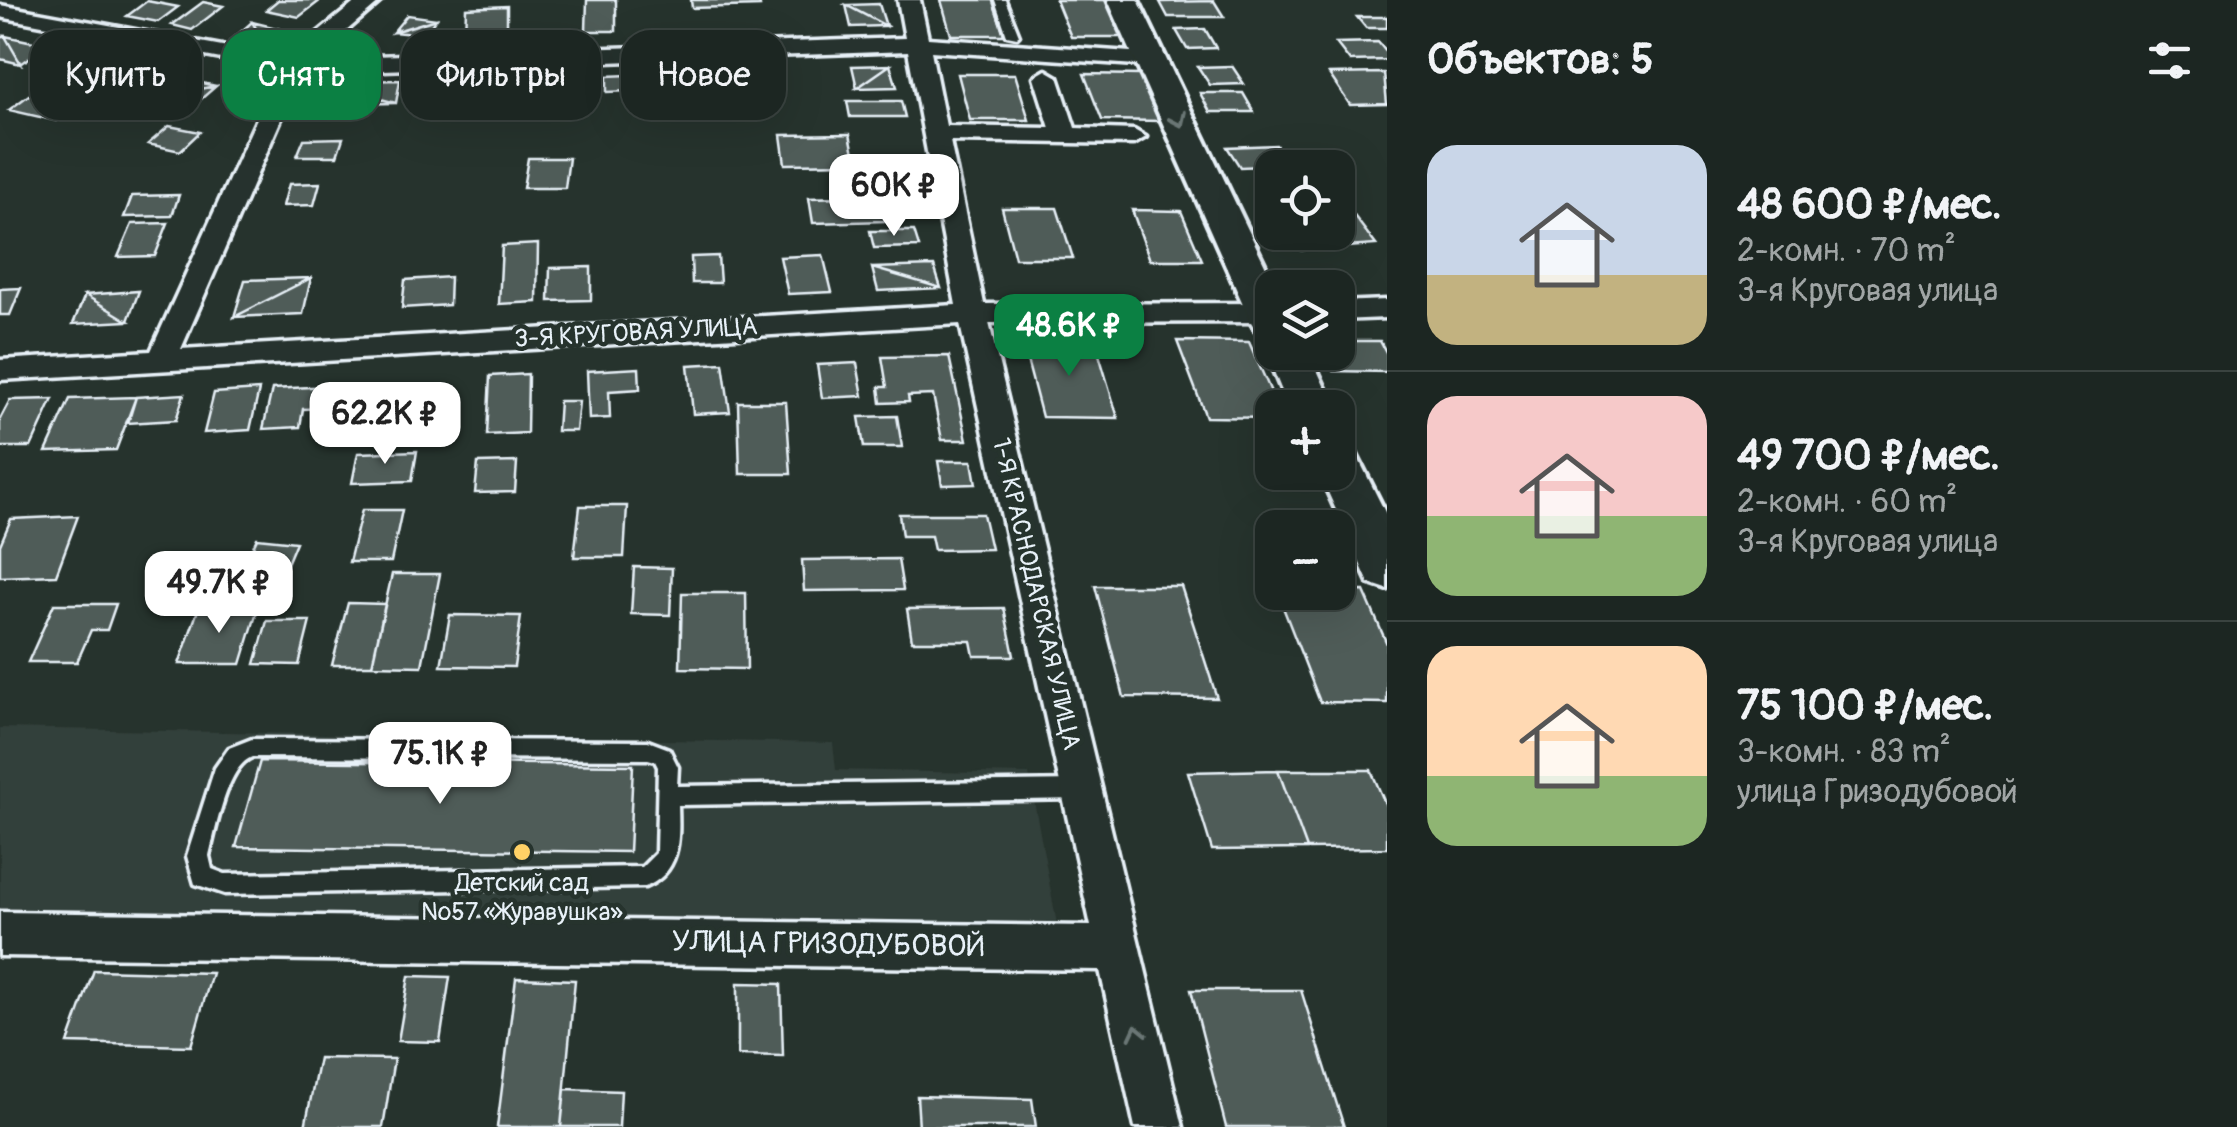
<!DOCTYPE html>
<html lang="ru">
<head>
<meta charset="utf-8">
<style>
  :root { --surface:#1c2622; --page:#252e2a; --text:#f1f3f6; --muted:#a0a5a5; --line:#3a4340; --accent:#0b8043 }
  body { margin:0; font-family:Pangolin,sans-serif; background:var(--page); color:var(--text); height:100vh; display:flex; flex-direction:column; font-size:38px; white-space:nowrap }
  * { box-sizing:border-box; margin:0 }
  p { font-size:32px; color:var(--muted) }
  .icon { flex:none; width:55px; height:55px; fill:none; stroke:currentColor; stroke-width:2; stroke-linecap:round; stroke-linejoin:round }
  .map { position:relative; flex:1; overflow:hidden }
  .sheet { display:flex; flex-direction:column; background:var(--surface); width:850px }
  .sheet>* { flex:none }
  .guide { position:absolute; left:30px; top:30px; width:950px; height:90px; display:flex; gap:20px }
  .controls { position:absolute; left:1255px; top:150px; display:grid; gap:20px }
  .controls a { display:grid; place-items:center; width:100px; height:100px; border-radius:20px; background:var(--surface); box-shadow:0 10px 40px #0002,0 0 0 2px var(--line); font-size:50px }
  .price { position:absolute; translate:-50% -85px; padding:0 22px; border-radius:20px; background:#fff; color:#222; font-size:32px; line-height:65px; filter:drop-shadow(0 2px 5px #0008) }
  .price::after { content:''; position:absolute; left:50%; top:60px; width:30px; height:22px; margin-left:-15px; background:inherit; clip-path:polygon(0 0,100% 0,50% 100%) }
  .price.current { background:var(--accent); color:#fff }
  ul { padding:0; list-style:none }
  li { display:flex; align-items:center; gap:30px; height:250px; padding:0 40px }
  li+li { border-top:2px solid var(--line) }
  li span { display:grid; place-items:center; flex:none; width:280px; height:200px; border-radius:30px; color:#555 }
  li>.icon { margin-inline-start:auto }
  span .icon { width:120px; height:120px; fill:#fffc; stroke-width:1 }
  li b { font-size:42px }
  h2 { display:flex; justify-content:space-between; align-items:center; height:120px; padding:0 40px; font-size:42px }
  .chip { padding:0 35px; border-radius:30px; background:var(--surface); box-shadow:0 10px 40px #0002,0 0 0 2px var(--line); font-size:35px; line-height:90px }
  .chip.current { background:var(--accent); color:#fff }
  main { display:flex; flex:1; min-height:0 }
  .map>svg:first-child { display:block }
  .built { fill:#333f3a }
  .building { fill:#505c59; stroke:#e8f1f8; stroke-width:2.5 }
  .lines { fill:none; stroke-linecap:round; stroke-linejoin:round }
  .lane-casing { stroke:#e8f1f8; stroke-width:7 }
  .street-casing { stroke:#e8f1f8; stroke-width:7 }
  .secondary-casing { stroke:#e8f1f8; stroke-width:8 }
  .lane { fill:#26332d; fill-rule:evenodd }
  .street { fill:#26332d; fill-rule:evenodd }
  .secondary { fill:#26332d; fill-rule:evenodd }
  .oneway { stroke:#6a7674 }
  .poi-dot { fill:#ffd166; stroke:#26332d; stroke-width:4 }
  .labels { text-anchor:middle; dominant-baseline:central; stroke-width:9; stroke-linejoin:round; paint-order:stroke }
  .street-label { font-size:25px; fill:#e8f1f8; stroke:#26332d }
  .poi-label { font-size:25px; fill:#e8f1f8; stroke:#26332d }
  .near-street-label { font-size:30px; fill:#e8f1f8; stroke:#26332d }
</style>
</head>
<body>
<main>
<div class="map">
<svg width="1387" height="1127" viewBox="0 0 1387 1127">
  <rect width="100%" height="100%" fill="#26332d"/>
  <filter id="ink" filterUnits="userSpaceOnUse"><feTurbulence type="fractalNoise" baseFrequency=".01" numOctaves="2"/><feDisplacementMap in="SourceGraphic" scale="20" xChannelSelector="R" yChannelSelector="G"/><feConvolveMatrix kernelMatrix="1 2 1 2 8 2 1 2 1" color-interpolation-filters="sRGB"/></filter>
  <g filter="url(#ink)">
    <path class="built" d="M0 728 833 743 836 770 1029 774 1059 935 0 913Z"/>
    <path class="building" d="M278 0H321L299 17 266 10Z
      M587 0H616V31H586Z
      M691 0H759L760 6 692 8Z
      M941 0H993L1004 35H951Z
      M1056 0H1108L1125 37H1071Z
      M147 1 178 7 158 22 127 16Z
      M1214 1 1224 17H1168L1160 2Z
      M203 2 223 6 192 30 172 25Z
      M879 4 886 26 846 5Z
      M846 5 886 26 851 27Z
      M507 6V34L465 36 466 8Z
      M407 15 436 19 393 32Z
      M1357 17H1387V28H1366Z
      M436 19 424 35 393 32Z
      M252 22 266 44 234 38Z
      M252 22 285 30 266 44Z
      M1205 29 1216 48 1187 49 1176 30Z
      M5 36 47 45 21 64Z
      M5 36 21 64 0 59V39Z
      M1378 42 1387 53V60L1350 61 1336 43Z
      M890 65 857 88 852 66Z
      M890 65 897 87 857 88Z
      M1232 66 1244 84 1210 85 1198 67Z
      M1384 73 1387 104 1350 105 1329 74Z
      M652 74 653 90 607 92V76Z
      M958 74H1015L1029 120H970Z
      M1084 74 1141 75 1162 121 1102 120Z
      M729 76 731 93 693 94 691 78Z
      M173 77 216 86 149 98Z
      M521 77 519 100 454 102 457 79Z
      M400 80 396 103 317 82Z
      M317 82 396 103 310 105Z
      M41 86 88 96 57 121 9 110Z
      M216 86 192 107 149 98Z
      M1200 93H1243L1254 112H1210Z
      M847 101H901L905 117H850Z
      M169 126 200 132 180 151 148 144Z
      M850 134 856 163 785 164 781 135Z
      M343 138 337 156H297L304 139Z
      M1276 145 1289 165 1240 167 1227 147Z
      M528 158H569L565 188H523Z
      M320 183 314 205 283 206 289 184Z
      M179 195 172 216 124 217 132 196Z
      M879 196 885 221 813 223 809 198Z
      M1002 208H1057L1073 258H1015Z
      M1349 209 1376 245 1303 250 1322 232H1338V219Z
      M1132 210 1181 211 1202 260H1150Z
      M168 223 155 256 118 257 132 224Z
      M870 231H914L919 247 874 248Z
      M1292 232H1322L1303 250Z
      M538 244 537 302 499 304 502 246Z
      M823 255 832 292 788 294 780 257Z
      M718 256 720 283H692L691 257Z
      M934 266 941 288 872 268Z
      M591 267V300L549 301 550 268Z
      M872 268 941 288 878 291Z
      M450 277 449 305 402 308 405 280Z
      M311 278 234 317 245 280Z
      M311 278 303 314 234 317Z
      M21 288 10 315H0V289Z
      M139 291 128 321 85 295Z
      M85 295 128 321 73 324Z
      M1022 341H1095L1118 418 1042 417Z
      M1177 341 1249 342 1278 408H1272V418L1206 417Z
      M1338 341H1380L1387 354V372L1333 371 1324 352H1338Z
      M949 356 967 440H942L933 395 908 396 909 402 881 403 879 387H887L882 357Z
      M723 363 730 412 693 414 688 365Z
      M857 363 863 396 822 398 817 365Z
      M639 368 640 389 609 391 610 418 589 419 587 371Z
      M528 374 527 433 487 435 490 376Z
      M330 386 326 408 303 409 300 427 263 429 272 389Z
      M259 390 250 430 204 433 214 393Z
      M184 394 176 420 128 423 136 397Z
      M136 397 116 450 46 452 70 399Z
      M53 399 31 447H0V419L10 400Z
      M559 401H579L576 431H557Z
      M738 402H786L791 474H740Z
      M897 416 902 447H864L859 417Z
      M417 451 412 481 352 483 358 453Z
      M938 461H972L976 484 942 485Z
      M517 462 515 492 475 493 478 463Z
      M580 506H627L624 557H574Z
      M362 510H402L391 562H349Z
      M899 514H983L991 549 934 550 931 536H902Z
      M78 516 56 575 0 577V545L11 519Z
      M257 538 296 542 276 590 235 586Z
      M898 559 903 590 804 591 802 560Z
      M634 567 672 568 670 615 631 614Z
      M392 574H440L422 666 372 665Z
      M1095 586H1181L1217 698 1124 697Z
      M1364 591 1387 644V703L1320 702 1277 592Z
      M682 593H746L747 669 680 668Z
      M348 603 385 604 372 665H332Z
      M54 604H116L107 630H91L77 662H28Z
      M199 607 258 608 241 664H179Z
      M1004 608 1014 656H974L971 641H912L907 609Z
      M450 615 521 616 514 667 441 666Z
      M267 621H310L299 665 255 664Z
      M260 761 633 765 629 852 236 847Z
      M1278 770 1307 849 1212 850 1188 772Z
      M1278 770H1371L1387 808V848L1307 849Z
      M94 970 212 973 191 1046 68 1043Z
      M409 976 450 977 440 1042 398 1041Z
      M516 978 575 980 561 1127H497Z
      M738 983 781 984 783 1056 738 1055Z
      M1191 990H1301L1344 1127H1226Z
      M319 1058 394 1059 383 1127H305Z
      M565 1089 621 1091 619 1127H561Z
      M917 1096 1032 1099 1036 1127H919Z"/>
    <g class="lines">
      <defs>
        <path id="lane" d="M995 0H1005L1019 35 1017 37 1007 35Z
          M252 739 648 741 669 749 678 767 677 786 1081 781 1088 783 1091 790 1088 797 1081 799 678 805C679 839 681 872 645 887L225 894 195 884 187 856 215 768 229 748ZM252 757 648 759 655 761 658 767 656 853 642 867 225 874 212 869 209 856C216 830 226 767 252 757Z"/>
        <path id="street" d="M358 0H382L315 58 905 38 898 0H920L928 38 1159 54 1162 59 1151 66 931 51 946 126 1050 128 1034 77 1046 70 1058 77 1075 128 1134 130 1146 137 1134 144 950 141 984 304 1272 303V322L989 323 1183 1127H1135L1100 970 0 956V912L1091 926 960 324 0 380V360L151 351 279 70 0 17V5L287 58ZM908 51 956 305 181 349 301 73Z
          M1387 300V318L1338 320V302Z"/>
        <path id="secondary" d="M1108 0H1138L1276 288H1272V336L1257 332 1251 322Z
          M1272 342V352H1309L1334 408H1289L1266 352Z
          M1338 445 1354 450 1387 516V589L1369 583 1319 472H1338Z"/>
      </defs>
      <use href="#lane" class="lane-casing"/>
      <use href="#street" class="street-casing"/>
      <use href="#secondary" class="secondary-casing"/>
      <use href="#lane" class="lane"/>
      <use href="#street" class="street"/>
      <use href="#secondary" class="secondary"/>
    </g>
    <defs><path id="oneway-chevron" d="M-2-3.5L2.5 0L-2 3.5" fill="none" stroke-width="1.6" stroke-linecap="round" stroke-linejoin="round" transform="scale(2.5)"/></defs>
    <g class="oneway">
      <use href="#oneway-chevron" transform="translate(1179 120) rotate(65)"/>
      <use href="#oneway-chevron" transform="translate(1137 1032) rotate(-103)"/>
    </g>
  </g>
  <circle class="poi-dot" cx="522" cy="852" r="10"/>
  <g class="labels">
    <g class="street-label">
      <text transform="translate(636 333) rotate(-3)">3-Я КРУГОВАЯ УЛИЦА</text>
      <text transform="translate(1036 594) rotate(77)">1-Я КРАСНОДАРСКАЯ УЛИЦА</text>
    </g>
    <g class="poi-label">
      <text x="522" y="883">Детский сад<tspan x="522" dy="29">№57 «Журавушка»</tspan></text>
    </g>
    <g class="near-street-label">
      <text transform="translate(828 944) rotate(1)">УЛИЦА ГРИЗОДУБОВОЙ</text>
    </g>
  </g>
</svg>
<div class="controls">
<a><svg class="icon" aria-label="locate" viewBox="0 0 24 24"><circle cx="12" cy="12" r="6"/><path d="M12 2v4M12 18v4M2 12h4M18 12h4"/></svg></a>
<a><svg class="icon" aria-label="layers" viewBox="0 0 24 24"><path d="M12 4l9 5-9 5-9-5zM3 14l9 5 9-5"/></svg></a>
<a>+</a>
<a>−</a>
</div>
<b class="price" style="left:894px;top:239px">60K ₽</b>
<b class="price current" style="left:1069px;top:379px">48.6K ₽</b>
<b class="price" style="left:385px;top:467px">62.2K ₽</b>
<b class="price" style="left:219px;top:636px">49.7K ₽</b>
<b class="price" style="left:440px;top:807px">75.1K ₽</b>
<div class="guide">
<a class="chip">Купить</a>
<a class="chip current">Снять</a>
<a class="chip">Фильтры</a>
<a class="chip">Новое</a>
</div>
</div>
<section class="sheet">
<h2>Объектов: 5<svg class="icon" aria-label="filters" viewBox="0 0 24 24"><path d="M4 7h16M4 17h16"/><circle cx="9" cy="7" r="2"/><circle cx="15" cy="17" r="2"/></svg></h2>
<ul>
<li><span style="background:linear-gradient(#c9d6e8 65%,#c2b280 0)"><svg class="icon" aria-label="home" viewBox="0 0 24 24"><path d="M3 11l9-7 9 7M6 9v11h12V9"/></svg></span><div><b>48 600 ₽/мес.</b><p>2-комн. · 70 m²</p><p>3-я Круговая улица</p></div></li>
<li><span style="background:linear-gradient(#f6c9c9 60%,#8fb573 0)"><svg class="icon" aria-label="home" viewBox="0 0 24 24"><path d="M3 11l9-7 9 7M6 9v11h12V9"/></svg></span><div><b>49 700 ₽/мес.</b><p>2-комн. · 60 m²</p><p>3-я Круговая улица</p></div></li>
<li><span style="background:linear-gradient(#ffd9b3 65%,#8fb573 0)"><svg class="icon" aria-label="home" viewBox="0 0 24 24"><path d="M3 11l9-7 9 7M6 9v11h12V9"/></svg></span><div><b>75 100 ₽/мес.</b><p>3-комн. · 83 m²</p><p>улица Гризодубовой</p></div></li>
</ul>
</section>
</main>
</body>
</html>
